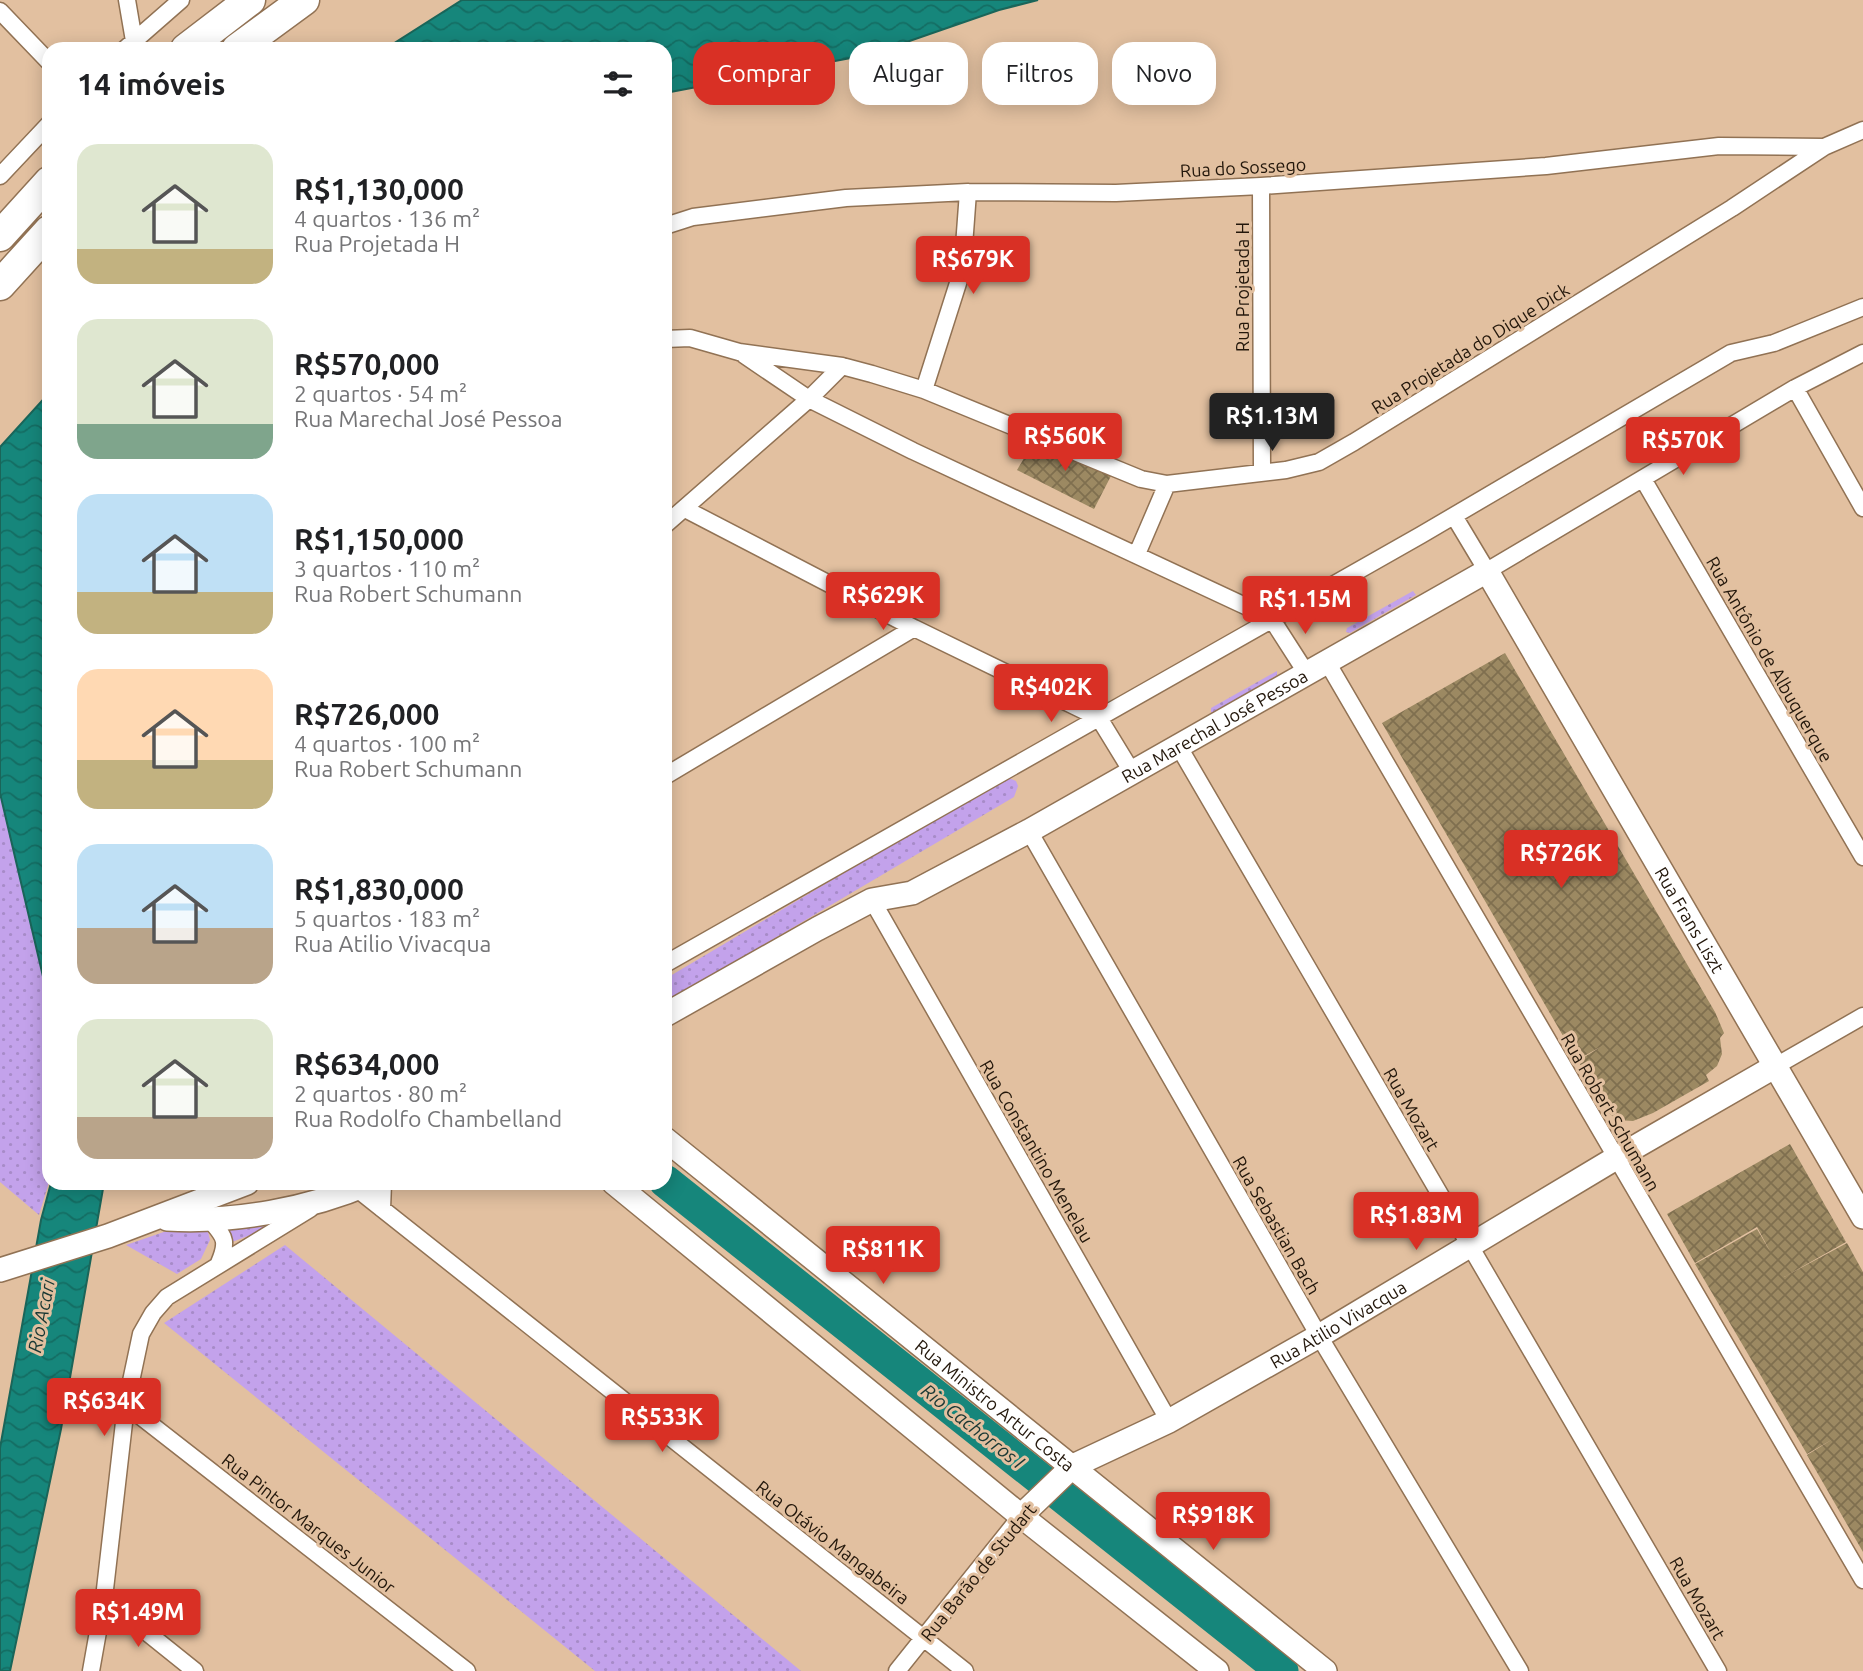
<!DOCTYPE html>
<html lang="pt">
<head>
<meta charset="utf-8">
<style>
  :root { --surface:#fff; --page:#f6f6f6; --text:#202124; --muted:#757577; --accent:#d93025 }
  body { margin:0; font-family:Ubuntu,sans-serif; background:var(--page); color:var(--text); height:100vh; display:flex; flex-direction:column; font-size:26px; white-space:nowrap }
  * { box-sizing:border-box; margin:0 }
  p { font-size:23px; color:var(--muted) }
  .icon { flex:none; width:38px; height:38px; fill:none; stroke:currentColor; stroke-width:2; stroke-linecap:round; stroke-linejoin:round }
  .map { position:relative; flex:1; overflow:hidden }
  .side { position:absolute; left:42px; top:42px; width:630px; height:1148px; display:flex; flex-direction:column; background:var(--surface); border-radius:21px; box-shadow:0 4px 18px #0003 }
  .side>* { flex:none }
  .banner { position:absolute; left:693px; top:42px; width:665px; height:63px; display:flex; gap:14px }
  .price { position:absolute; translate:-50% -60px; padding:0 16px; border-radius:7px; background:var(--accent); color:#fff; font-size:23px; line-height:46px; filter:drop-shadow(0 2px 4px #0008) }
  .price::after { content:''; position:absolute; left:50%; top:42px; width:21px; height:16px; margin-left:-10px; background:inherit; clip-path:polygon(0 0,100% 0,50% 100%) }
  .price.on { background:#222; color:#fff }
  ul { padding:0; list-style:none }
  li { display:flex; align-items:center; gap:21px; height:175px; padding:0 35px }
  li span { display:grid; place-items:center; flex:none; width:196px; height:140px; border-radius:21px; color:#555 }
  li>.icon { margin-inline-start:auto }
  span .icon { width:84px; height:84px; fill:#fffc; stroke-width:1 }
  li b { font-size:30px }
  h2 { display:flex; justify-content:space-between; align-items:center; height:84px; padding:0 35px; font-size:30px }
  .tag { padding:0 24px; border-radius:21px; background:var(--surface); box-shadow:0 4px 18px #0003; font-size:24px; line-height:63px }
  .tag.on { background:var(--accent); color:#fff }
  .map>svg:first-child { display:block }
  .grass { fill:url(#grass-dots) }
  .water { fill:url(#water-waves); stroke:#1a6559; stroke-width:2 }
  .lines { fill:none; stroke-linecap:round; stroke-linejoin:round }
  .river { stroke:#16867b; stroke-width:33 }
  .building { fill:url(#building-cross-hatch) }
  .street-casing { stroke:#917254; stroke-width:19 }
  .secondary-casing { stroke:#917254; stroke-width:26 }
  .highway-casing { stroke:#917254; stroke-width:33 }
  .street { stroke:#fff; stroke-width:16 }
  .secondary { stroke:#fff; stroke-width:23 }
  .highway { stroke:#fff; stroke-width:30 }
  .labels { text-anchor:middle; dominant-baseline:central; stroke-width:6; stroke-linejoin:round; paint-order:stroke }
  .street-label { font-size:18px; fill:#23170b; stroke:#e2c0a0 }
  .water-label { font-size:19px; font-style:italic; fill:#193834; stroke:#e2c0a0 }
</style>
</head>
<body>
<div class="map">
<svg width="1863" height="1671" viewBox="0 0 1863 1671">
  <defs>
    <pattern id="grass-dots" width="8" height="8" patternUnits="userSpaceOnUse" patternTransform="scale(1.75)"><rect width="8" height="8" fill="#c3a2eb"/><path d="M2 2h.1M6 6h.1" fill="none" stroke="#a78bc8" stroke-width="1.8" stroke-linecap="round"/></pattern>
    <pattern id="water-waves" width="16" height="10" patternUnits="userSpaceOnUse" patternTransform="scale(1.75)"><rect width="16" height="10" fill="#16867b"/><path d="M0 5q4-4 8 0t8 0" fill="none" stroke="#146d63"/></pattern>
    <pattern id="building-cross-hatch" width="8" height="8" patternUnits="userSpaceOnUse" patternTransform="scale(1.75)"><rect width="8" height="8" fill="#9c8962"/><path d="M0 0l8 8M0 8l8-8" fill="none" stroke="#7f6f4f"/></pattern>
  </defs>
  <rect width="100%" height="100%" fill="#e2c0a0"/>
  <path class="grass" d="M1413 591 1416 595 1350 633 1346 632 1347 628Z
    M1277 671V675L1213 713 1211 712V708Z
    M1009 778 1016 781 1018 786 1014 797 665 1003V979L1002 779Z
    M0 793 49 1002V1182L39 1215 0 1182Z
    M278 1219 264 1230 232 1242 228 1228Z
    M184 1225H198L208 1232 210 1240 201 1259 177 1274 126 1245Z
    M285 1245 801 1671H595L164 1323Z"/>
  <path class="water" d="M462 0H1038L999 10 872 54 665 93V49H385Z
    M49 393V1002L0 793V447Z
    M51 1183H104L61 1429 10 1671H0V1448L41 1220Z"/>
  <g class="lines">
    <path class="river" d="M665 1181 1282 1671"/>
  </g>
  <path class="building" d="M1036 438 1112 474 1094 509 1017 470Z
    M1505 653 1715 1012 1724 1033 1720 1038 1722 1054 1717 1066 1706 1075 1709 1081 1653 1113 1633 1121 1617 1120 1610 1114 1602 1102 1578 1061 1602 1046 1577 1060 1382 723Z
    M1790 1144 1846 1242 1784 1277 1847 1243 1863 1272V1552L1807 1455 1833 1439 1807 1454 1695 1264 1757 1229 1771 1253 1757 1227 1695 1263 1667 1214Z"/>
  <g class="lines">
    <defs>
      <path id="street" d="M127 0 134 41
        M0 11 49 62
        M125 49 181 0
        M0 176 49 124
        M1261 186 1262 472
        M665 226 693 217 846 198 968 192 1116 193 1261 186 1546 166 1719 146 1824 147
        M665 339 690 338 739 352 842 366 872 374 924 390 1141 479 1167 484 1286 470 1319 462 1354 442 1732 208 1824 147 1863 130
        M744 355 809 399 913 451 1271 618 1307 674
        M1795 388 1863 508
        M924 390 959 280 964 246 968 192
        M1643 479 1863 857
        M685 509 914 628 1099 718 1132 772
        M1454 516 1487 571 1795 388 1863 353
        M665 525 809 399 842 366
        M1137 554 1167 484
        M1327 662 1863 1580
        M1179 747 1718 1671
        M665 776 914 628
        M1029 831 1319 1336 1520 1671
        M872 900 1169 1421
        M665 964 1421 535 1731 353 1774 343 1863 307
        M1774 1067 1863 1016
        M352 1185 965 1671
        M382 1209 383 1183
        M208 1217C222 1236 230 1237 219 1263
        M126 1405 467 1671
        M104 1598 195 1671
        M91 1671 104 1598 126 1405 141 1334 153 1313 167 1297 310 1209
        M897 1671 1021 1516"/>
      <g id="secondary">
        <path id="s1" d="M665 1015 817 929 872 900 912 893 1029 831 1487 571 1863 1217"/>
        <path id="s2" d="M665 1139 1325 1671"/>
        <path d="M614 1183 1021 1516 1217 1671"/>
        <path d="M167 1219C233 1223 310 1209 370 1183"/>
        <path d="M0 1270 108 1236 247 1183"/>
        <path id="s3" d="M1021 1516 1073 1466 1169 1421 1319 1336 1616 1158 1774 1067"/>
      </g>
      <path id="highway" d="M186 49 250 0
        M237 49 304 0
        M0 236 49 182
        M0 285 49 231"/>
    </defs>
    <use href="#street" class="street-casing"/>
    <use href="#secondary" class="secondary-casing"/>
    <use href="#highway" class="highway-casing"/>
    <use href="#street" class="street"/>
    <use href="#secondary" class="secondary"/>
    <use href="#highway" class="highway"/>
  </g>
  <g class="labels">
    <g class="street-label">
      <text transform="translate(1243 167) rotate(-3)">Rua do Sossego</text>
      <text transform="translate(1242 287) rotate(-90)">Rua Projetada H</text>
      <text transform="translate(1470 348) rotate(-32)">Rua Projetada do Dique Dick</text>
      <text transform="translate(1770 659) rotate(60)">Rua Antônio de Albuquerque</text>
      <text stroke="none"><textPath href="#s1" startOffset="623">Rua Marechal José Pessoa</textPath></text>
      <text stroke="none"><textPath href="#s1" startOffset="1340">Rua Frans Liszt</textPath></text>
      <text transform="translate(1412 1109) rotate(60)">Rua Mozart</text>
      <text transform="translate(1611 1112) rotate(60)">Rua Robert Schumann</text>
      <text transform="translate(1037 1151) rotate(60)">Rua Constantino Menelau</text>
      <text transform="translate(1277 1225) rotate(60)">Rua Sebastian Bach</text>
      <text stroke="none"><textPath href="#s3" startOffset="373">Rua Atilio Vivacqua</textPath></text>
      <text stroke="none"><textPath href="#s2" startOffset="424">Rua Ministro Artur Costa</textPath></text>
      <text transform="translate(309 1523) rotate(38)">Rua Pintor Marques Junior</text>
      <text transform="translate(833 1542) rotate(38)">Rua Otávio Mangabeira</text>
      <text transform="translate(978 1572) rotate(-51)">Rua Barão de Studart</text>
      <text transform="translate(1698 1598) rotate(60)">Rua Mozart</text>
    </g>
    <g class="water-label">
      <text transform="translate(41 1316) rotate(-79)">Rio Acari</text>
      <text transform="translate(973 1426) rotate(38)">Rio Cachorros I</text>
    </g>
  </g>
</svg>
<b class="price" style="left:973px;top:296px">R$679K</b>
<b class="price on" style="left:1272px;top:453px">R$1.13M</b>
<b class="price" style="left:1065px;top:473px">R$560K</b>
<b class="price" style="left:1683px;top:477px">R$570K</b>
<b class="price" style="left:883px;top:632px">R$629K</b>
<b class="price" style="left:1305px;top:636px">R$1.15M</b>
<b class="price" style="left:1051px;top:724px">R$402K</b>
<b class="price" style="left:1561px;top:890px">R$726K</b>
<b class="price" style="left:1416px;top:1252px">R$1.83M</b>
<b class="price" style="left:883px;top:1286px">R$811K</b>
<b class="price" style="left:104px;top:1438px">R$634K</b>
<b class="price" style="left:662px;top:1454px">R$533K</b>
<b class="price" style="left:1213px;top:1552px">R$918K</b>
<b class="price" style="left:138px;top:1649px">R$1.49M</b>
<div class="banner">
<a class="tag on">Comprar</a>
<a class="tag">Alugar</a>
<a class="tag">Filtros</a>
<a class="tag">Novo</a>
</div>
<section class="side">
<h2>14 imóveis<svg class="icon" aria-label="filters" viewBox="0 0 24 24"><path d="M4 7h16M4 17h16"/><circle cx="9" cy="7" r="2"/><circle cx="15" cy="17" r="2"/></svg></h2>
<ul>
<li><span style="background:linear-gradient(#dfe7d0 75%,#c2b280 0)"><svg class="icon" aria-label="home" viewBox="0 0 24 24"><path d="M3 11l9-7 9 7M6 9v11h12V9"/></svg></span><div><b>R$1,130,000</b><p>4 quartos · 136 m²</p><p>Rua Projetada H</p></div></li>
<li><span style="background:linear-gradient(#dfe7d0 75%,#7fa58c 0)"><svg class="icon" aria-label="home" viewBox="0 0 24 24"><path d="M3 11l9-7 9 7M6 9v11h12V9"/></svg></span><div><b>R$570,000</b><p>2 quartos · 54 m²</p><p>Rua Marechal José Pessoa</p></div></li>
<li><span style="background:linear-gradient(#bfe0f5 70%,#c2b280 0)"><svg class="icon" aria-label="home" viewBox="0 0 24 24"><path d="M3 11l9-7 9 7M6 9v11h12V9"/></svg></span><div><b>R$1,150,000</b><p>3 quartos · 110 m²</p><p>Rua Robert Schumann</p></div></li>
<li><span style="background:linear-gradient(#ffd9b3 65%,#c2b280 0)"><svg class="icon" aria-label="home" viewBox="0 0 24 24"><path d="M3 11l9-7 9 7M6 9v11h12V9"/></svg></span><div><b>R$726,000</b><p>4 quartos · 100 m²</p><p>Rua Robert Schumann</p></div></li>
<li><span style="background:linear-gradient(#bfe0f5 60%,#b9a48a 0)"><svg class="icon" aria-label="home" viewBox="0 0 24 24"><path d="M3 11l9-7 9 7M6 9v11h12V9"/></svg></span><div><b>R$1,830,000</b><p>5 quartos · 183 m²</p><p>Rua Atilio Vivacqua</p></div></li>
<li><span style="background:linear-gradient(#dfe7d0 70%,#b9a48a 0)"><svg class="icon" aria-label="home" viewBox="0 0 24 24"><path d="M3 11l9-7 9 7M6 9v11h12V9"/></svg></span><div><b>R$634,000</b><p>2 quartos · 80 m²</p><p>Rua Rodolfo Chambelland</p></div></li>
</ul>
</section>
</div>
</body>
</html>
